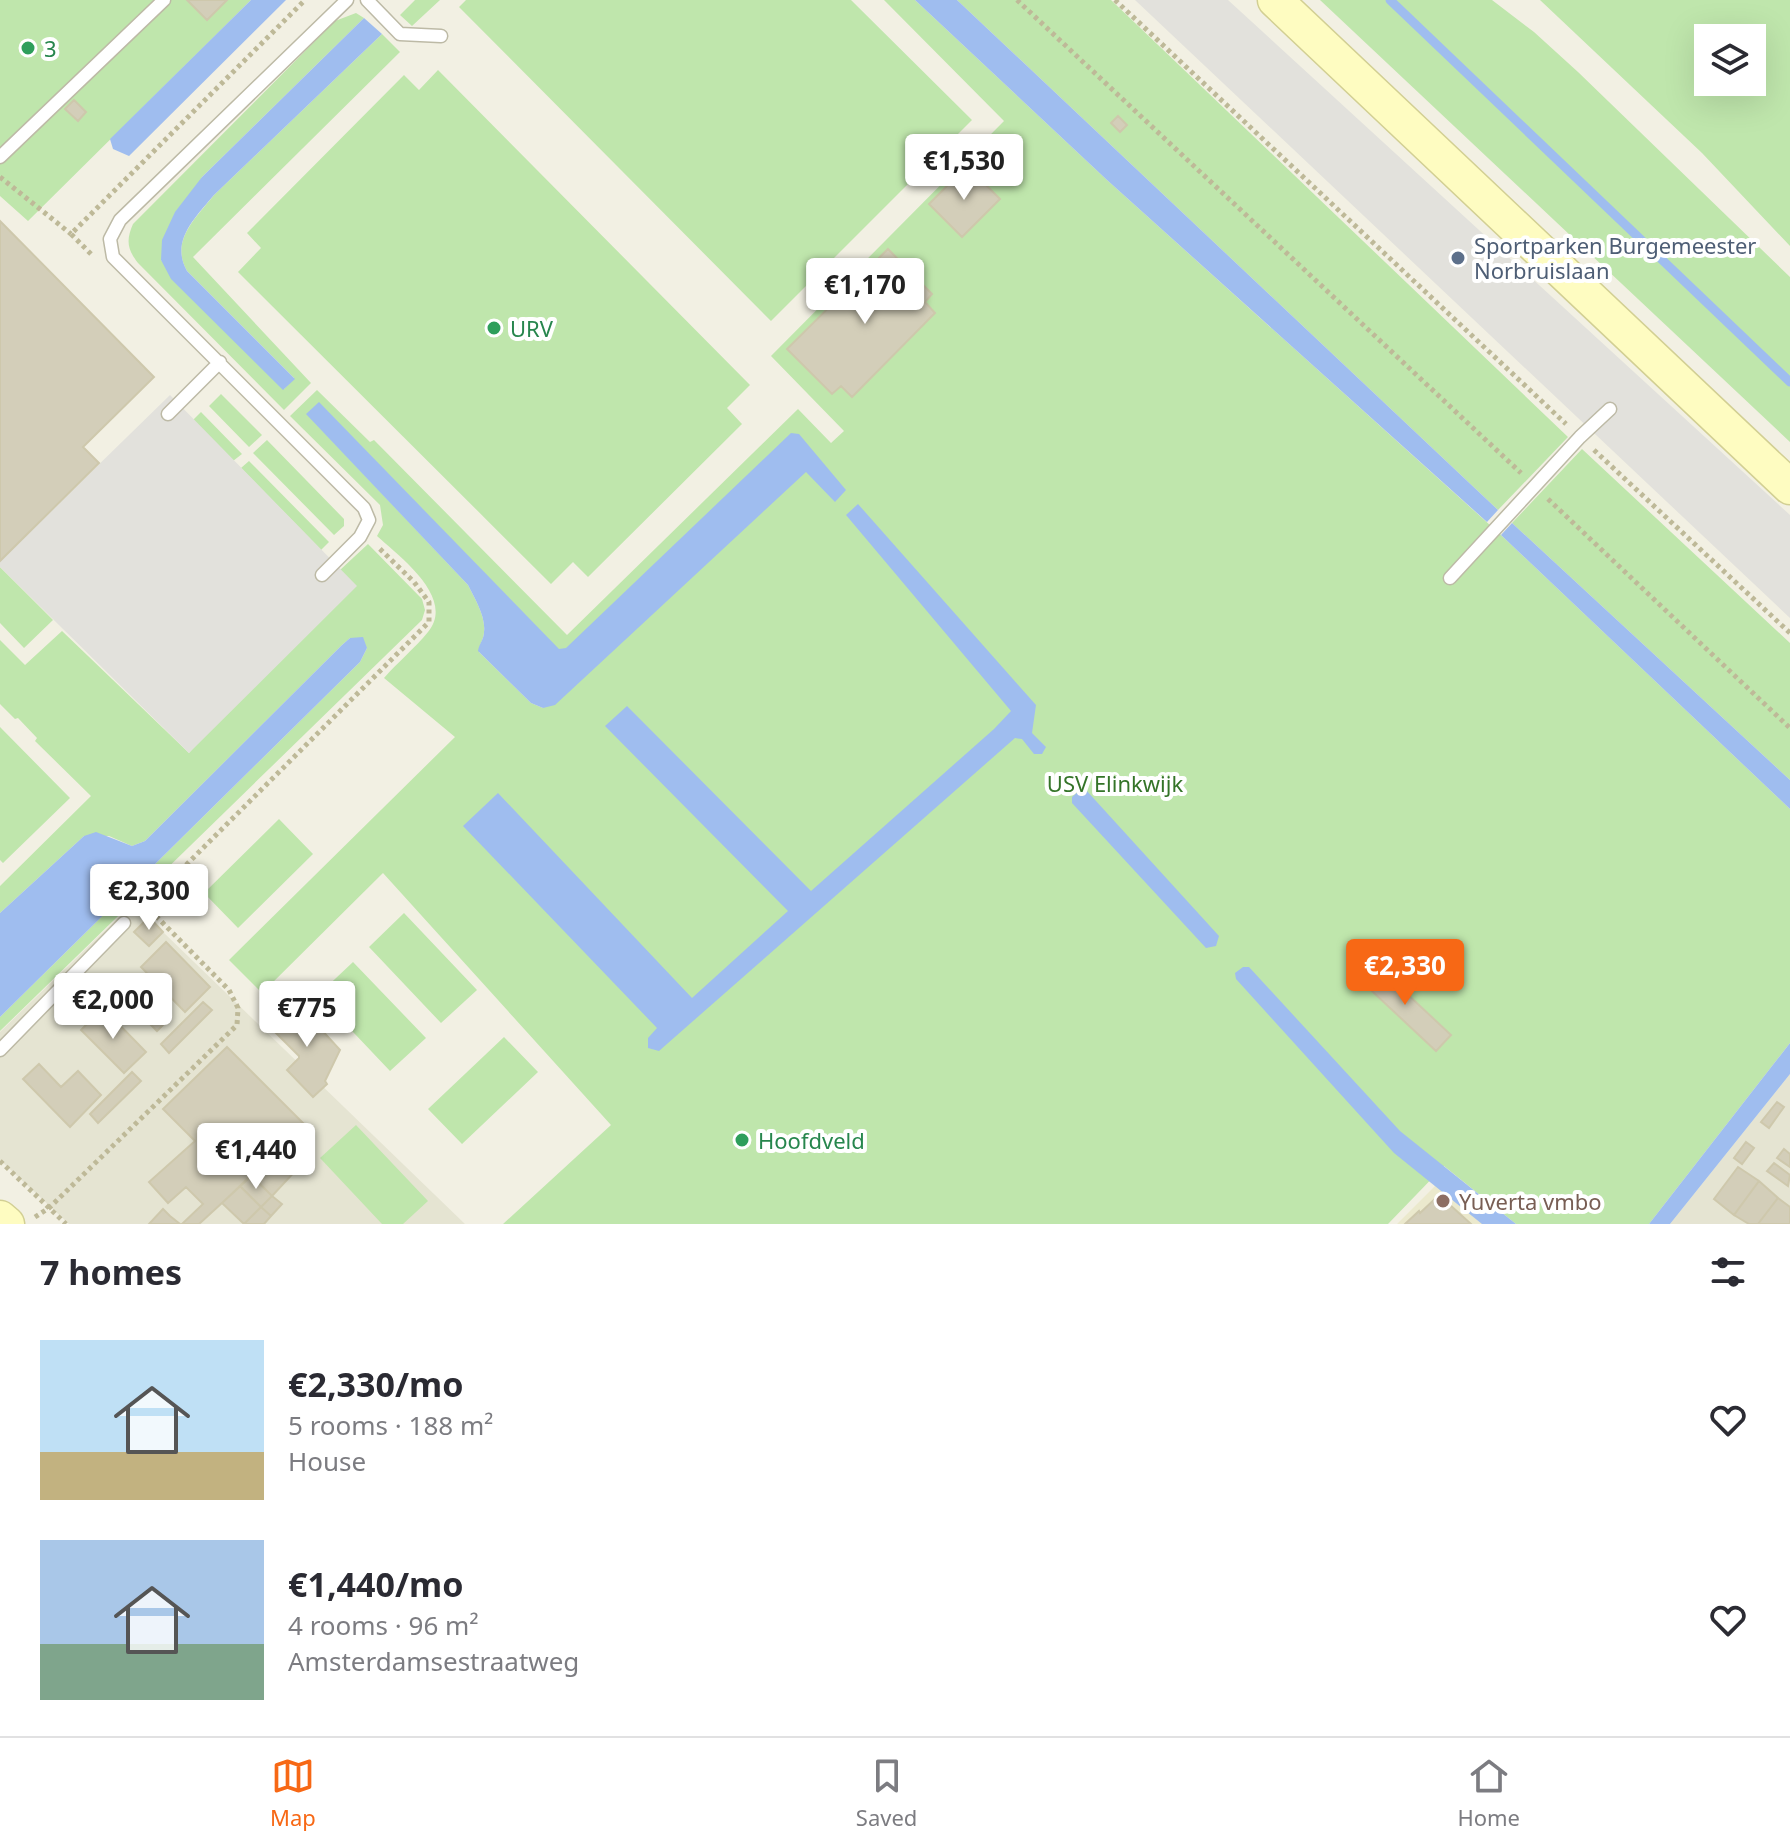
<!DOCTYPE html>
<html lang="en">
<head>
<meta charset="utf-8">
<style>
  :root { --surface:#fff; --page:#f7f7f7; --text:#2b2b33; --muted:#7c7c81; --line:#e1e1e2; --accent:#f76815 }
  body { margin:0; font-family:"Noto Sans",sans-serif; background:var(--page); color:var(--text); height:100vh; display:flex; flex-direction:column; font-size:30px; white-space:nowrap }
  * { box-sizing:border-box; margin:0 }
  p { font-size:26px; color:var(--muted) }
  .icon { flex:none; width:44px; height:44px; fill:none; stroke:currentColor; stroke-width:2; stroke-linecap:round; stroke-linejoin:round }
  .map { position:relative; height:1224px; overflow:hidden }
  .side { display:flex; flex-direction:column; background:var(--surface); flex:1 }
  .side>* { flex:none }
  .controls { position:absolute; left:1694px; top:24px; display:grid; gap:16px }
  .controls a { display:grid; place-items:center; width:72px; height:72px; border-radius:0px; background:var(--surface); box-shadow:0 8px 32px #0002; font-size:40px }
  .price { position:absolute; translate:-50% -68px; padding:0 18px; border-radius:8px; background:#fff; color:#222; font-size:26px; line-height:52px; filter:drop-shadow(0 2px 4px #0008) }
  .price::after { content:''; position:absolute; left:50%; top:48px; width:24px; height:18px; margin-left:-12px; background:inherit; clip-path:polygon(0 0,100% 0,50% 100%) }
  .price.active { background:var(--accent); color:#fff }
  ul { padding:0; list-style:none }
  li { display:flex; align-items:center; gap:24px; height:200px; padding:0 40px }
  li span { display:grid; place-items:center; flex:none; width:224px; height:160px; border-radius:0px; color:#555 }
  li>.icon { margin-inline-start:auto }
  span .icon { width:96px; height:96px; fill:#fffc; stroke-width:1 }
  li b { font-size:34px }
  h2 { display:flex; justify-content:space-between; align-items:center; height:96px; padding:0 40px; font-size:34px }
  .tab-bar { display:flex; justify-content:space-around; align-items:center; height:112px; border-top:2px solid var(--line); background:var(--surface); font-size:22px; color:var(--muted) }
  .tab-bar a { display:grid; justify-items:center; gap:4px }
  .tab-bar .active { color:var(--accent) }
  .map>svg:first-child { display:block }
  .residential { fill:#e5e4d2 }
  .education { fill:#ebe9cd }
  .green { fill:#bfe6ac; fill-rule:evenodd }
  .parking { fill:#e2e1dc }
  .water { fill:#9fbdef }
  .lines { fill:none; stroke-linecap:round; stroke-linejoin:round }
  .stream { stroke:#9fbdef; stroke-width:9 }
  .building { fill:#d3ceb9; stroke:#cec8ac; stroke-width:2 }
  .service-casing { stroke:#bdbaa6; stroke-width:15 }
  .secondary-casing { stroke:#d2cf93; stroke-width:37 }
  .path { stroke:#beb998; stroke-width:5; stroke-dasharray:4 4; stroke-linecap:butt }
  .service { stroke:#fff; stroke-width:12 }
  .secondary { stroke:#fefcc1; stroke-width:34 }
  .leisure-dot { fill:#2e9e5b; stroke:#fff; stroke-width:3 }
  .service-dot { fill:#5c6f8a; stroke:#fff; stroke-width:3 }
  .education-dot { fill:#8d6e63; stroke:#fff; stroke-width:3 }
  .labels { text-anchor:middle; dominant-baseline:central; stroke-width:8; stroke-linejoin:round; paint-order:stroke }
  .leisure-label { font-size:22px; fill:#27864d; stroke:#fff; text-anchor:start }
  .service-label { font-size:22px; fill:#4e5e75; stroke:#fff; text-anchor:start }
  .park-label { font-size:22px; fill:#347428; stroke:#fff }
  .education-label { font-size:22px; fill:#785e54; stroke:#fff; text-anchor:start }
</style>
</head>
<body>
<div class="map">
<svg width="1790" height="1224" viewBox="0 0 1790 1224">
  <rect width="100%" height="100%" fill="#f2f0e3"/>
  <path class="residential" d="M133 903 465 1224H69L0 1160V1032Z
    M1790 1074V1224H1670Z"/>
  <path class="education" d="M1442 1179 1493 1224H1397Z"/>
  <path class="green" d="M0 0H251L28 221 0 196Z
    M415 0H440L412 26 400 15Z
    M466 0H851L972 120 771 321 459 7Z
    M884 0H915L1107 180 1501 535 1790 809V1043L1649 1224H1516L1444 1166 1388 1224H503L611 1125 383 873 262 993 229 960 455 737 384 678C398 662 415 648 428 632 456 598 400 557 377 536L383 525 380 505 290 416 317 390 370 442 374 440 567 635 798 409 831 443 844 431 771 356 1004 121ZM319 403 558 649H566L543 708 531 703 479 652C479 644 484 639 484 632 486 617 475 599 468 585L307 414Z
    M957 0H1111L1568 437 1498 510Z
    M1320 0H1492L1534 32 1578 72 1790 277V442Z
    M1540 0H1790V246L1702 153ZM1708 38H1752V82H1708Z
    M356 13 364 18 202 177 161 260 284 389 294 378 187 271C170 241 195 219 214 195L382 34 400 52 193 257 311 383 284 410 138 263C127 249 126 240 133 224L335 21Z
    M438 70 750 385 727 408 742 424 588 577 573 562 551 584 238 272 261 248 247 233 404 75 419 90Z
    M221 394 262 435 249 447 209 406Z
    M201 412 242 454 233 461 193 420Z
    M267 440 344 519V526L334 535 253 453Z
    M1582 449 1790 643V780L1512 523Z
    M249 461 329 542 321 550 241 468Z
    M368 544 422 599 425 610 422 620 0 1031V1017L360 662 367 648 350 638 342 645 145 841 132 846 109 836H84L0 913V886L91 796 35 741 37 738 18 718 15 719 0 704V640L25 665 62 631 189 753 340 570Z
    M0 567 53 620 24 648 0 623Z
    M0 727 70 798 3 863 0 860Z
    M279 819 313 854 238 928 204 893Z
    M404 913 477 990 441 1023 369 947Z
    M353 962 426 1038 390 1071 318 995Z
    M504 1037 538 1072 462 1144 428 1109Z
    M356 1125 428 1201 403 1224H382L320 1158Z"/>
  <path class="parking" d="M1135 0H1228L1790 515V618Z
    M170 395 357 586 189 753 0 567V561Z"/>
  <path class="water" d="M251 0H286L129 156 113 149 110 139Z
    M915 0H957L1498 510 1487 522 1107 180Z
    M364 18 382 34 214 195C195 218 170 241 187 271L295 379 283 390 171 279 161 260 162 240 175 212 202 177Z
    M319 402 559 649 566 648 791 433 799 434 846 490 835 502 806 472 555 705 543 708 531 703 478 651C479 644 484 639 484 632 486 617 475 599 468 585L306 414Z
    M858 504 1036 705 1032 733 1046 747 1042 754H1034L1022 739 1015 738 659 1051 648 1048V1038L657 1028 463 826 498 793 692 998 788 911 605 726 627 706 811 891 994 729 1011 711 846 515Z
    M1512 523 1790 780V809L1501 535Z
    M363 637 367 648 360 662 0 1017V913L84 836 96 832 132 846 145 841 342 645 350 638Z
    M1080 790H1086L1219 936 1216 946 1206 948 1072 803V797Z
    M1243 967H1249L1400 1131 1516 1224H1482L1394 1153 1236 979 1235 973Z
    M1790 1043V1074L1670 1224H1649Z"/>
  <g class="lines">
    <path class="stream" d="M1390 0 1790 382"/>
  </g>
  <path class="building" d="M187 0H227L207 20Z
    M74 100 86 112 78 121 65 109Z
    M1118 116 1127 125 1120 132 1111 123Z
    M967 166 1000 199 962 237 929 204Z
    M0 221 154 377 83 447 99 463 0 561Z
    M888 249 932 294 925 302 935 313 852 397 841 386 832 394 787 349Z
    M149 917 163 932 149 946 134 932Z
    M166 942 210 987 185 1012 141 967Z
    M1374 963 1451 1035 1436 1051 1359 979Z
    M128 981 167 1021 157 1031 118 992Z
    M203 1002 212 1010 169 1053 161 1044Z
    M297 1003 340 1050 325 1081 327 1084 313 1097 287 1070 299 1058V1056L270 1027Z
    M103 1008 146 1052 124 1073 81 1030Z
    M227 1047 306 1126 199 1224H182L203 1204 186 1187 168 1203 149 1182 195 1141 163 1109Z
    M39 1064 61 1087 78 1071 101 1095 70 1127 23 1079Z
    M132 1072 141 1081 98 1123 90 1114Z
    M1777 1102 1784 1107 1769 1128 1761 1122Z
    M1746 1142 1754 1148 1742 1164 1734 1158Z
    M1784 1149 1790 1154V1167L1777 1158Z
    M281 1152 298 1168 272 1196 256 1180Z
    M1774 1163 1790 1175 1788 1186 1767 1171Z
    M1738 1167 1759 1181 1734 1215 1714 1199Z
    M251 1175 272 1196 261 1207 240 1186Z
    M1759 1181 1778 1198 1758 1224H1749L1734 1215Z
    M240 1186 261 1207 244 1224 222 1203Z
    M1439 1195 1471 1224H1405L1419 1211 1420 1213Z
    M272 1196 282 1204 271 1216 261 1207Z
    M1778 1198 1790 1207V1224H1758Z
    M261 1207 271 1216 264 1224H244Z
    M163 1209 170 1216 180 1224H149Z"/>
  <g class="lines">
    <defs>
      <path id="service" d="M367 0 400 34 441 36
        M0 157 164 0
        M168 414 220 362
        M322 575 360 537 369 520 364 508 113 257 110 239 120 220 347 0
        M1450 578 1580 437 1610 409
        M0 1050 124 923"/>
      <path id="secondary" d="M1275 0 1790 487
        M0 1218 7 1224"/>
    </defs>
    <use href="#service" class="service-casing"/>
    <use href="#secondary" class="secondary-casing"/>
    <path class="path" d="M1017 0 1521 473
      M1115 0 1566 424
      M0 177 71 234
      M91 254 71 234 305 0
      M1594 450 1790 633
      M1548 499 1790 728
      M0 1161 66 1224
      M35 1217 49 1208 237 1025 238 1008 229 990 150 910 152 899 429 622V602L414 582 378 547"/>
    <use href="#service" class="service"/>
    <use href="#secondary" class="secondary"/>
  </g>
  <g class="leisure-dot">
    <circle cx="28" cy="48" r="8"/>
    <circle cx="494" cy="328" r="8"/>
    <circle cx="742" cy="1140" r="8"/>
  </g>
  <circle class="service-dot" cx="1458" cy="258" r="8"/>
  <circle class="education-dot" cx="1443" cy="1201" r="8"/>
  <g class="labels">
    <g class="leisure-label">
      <text x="44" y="48">3</text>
      <text x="510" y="328">URV</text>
      <text x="758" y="1140">Hoofdveld</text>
    </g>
    <g class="service-label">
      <text x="1474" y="245">Sportparken Burgemeester<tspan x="1474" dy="25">Norbruislaan</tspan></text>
    </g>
    <g class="park-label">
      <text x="1115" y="783">USV Elinkwijk</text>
    </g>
    <g class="education-label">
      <text x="1459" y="1201">Yuverta vmbo</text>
    </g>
  </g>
</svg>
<div class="controls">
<a><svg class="icon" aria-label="layers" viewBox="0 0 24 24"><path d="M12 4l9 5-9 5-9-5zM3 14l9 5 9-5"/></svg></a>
</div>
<b class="price" style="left:964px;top:202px">€1,530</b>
<b class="price" style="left:865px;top:326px">€1,170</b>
<b class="price" style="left:149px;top:932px">€2,300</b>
<b class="price active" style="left:1405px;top:1007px">€2,330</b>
<b class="price" style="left:113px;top:1041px">€2,000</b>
<b class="price" style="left:307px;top:1049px">€775</b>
<b class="price" style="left:256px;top:1191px">€1,440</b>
</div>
<section class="side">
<h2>7 homes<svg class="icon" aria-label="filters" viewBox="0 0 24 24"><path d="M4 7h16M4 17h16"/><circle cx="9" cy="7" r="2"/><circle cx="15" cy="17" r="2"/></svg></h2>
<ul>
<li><span style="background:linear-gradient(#bfe0f5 70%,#c2b280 0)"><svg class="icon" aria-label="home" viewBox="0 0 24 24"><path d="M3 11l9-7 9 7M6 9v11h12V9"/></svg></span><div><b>€2,330/mo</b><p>5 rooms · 188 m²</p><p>House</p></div><svg class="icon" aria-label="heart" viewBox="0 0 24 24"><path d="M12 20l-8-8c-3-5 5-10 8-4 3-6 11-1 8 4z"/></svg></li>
<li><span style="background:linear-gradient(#a9c7e8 65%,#7fa58c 0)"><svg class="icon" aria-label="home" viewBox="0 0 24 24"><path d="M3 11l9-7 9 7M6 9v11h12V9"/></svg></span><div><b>€1,440/mo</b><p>4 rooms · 96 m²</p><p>Amsterdamsestraatweg</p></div><svg class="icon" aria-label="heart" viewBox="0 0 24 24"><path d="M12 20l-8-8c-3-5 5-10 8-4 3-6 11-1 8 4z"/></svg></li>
</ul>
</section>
<nav class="tab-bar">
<a class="active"><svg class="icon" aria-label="map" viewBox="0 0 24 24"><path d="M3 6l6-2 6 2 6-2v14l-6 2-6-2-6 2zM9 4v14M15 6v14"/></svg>Map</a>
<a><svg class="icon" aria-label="saved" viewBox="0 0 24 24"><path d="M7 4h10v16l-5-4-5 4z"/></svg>Saved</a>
<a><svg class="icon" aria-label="home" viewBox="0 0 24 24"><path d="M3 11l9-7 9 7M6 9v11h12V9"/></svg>Home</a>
</nav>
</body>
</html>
